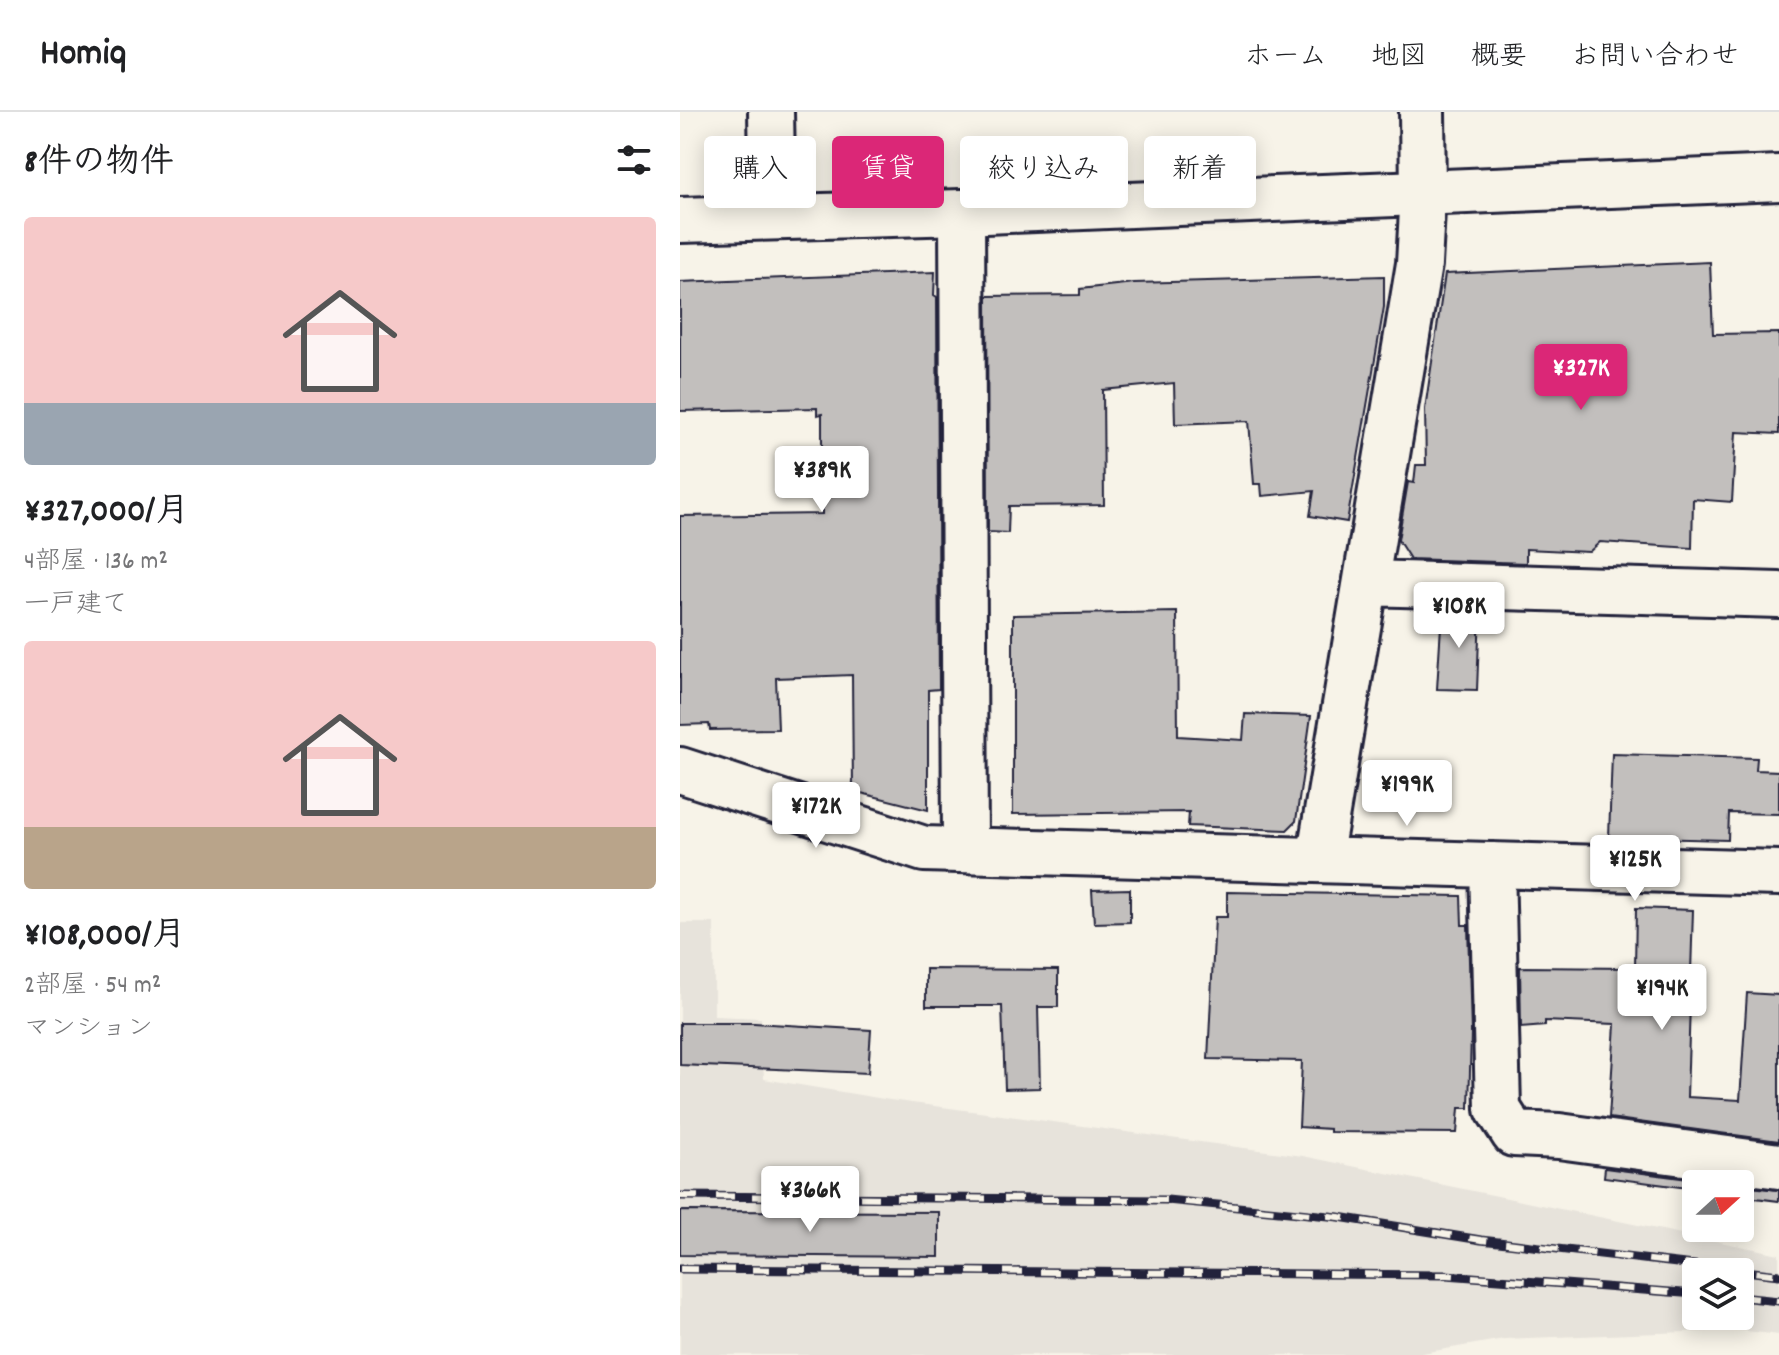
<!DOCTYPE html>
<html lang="ja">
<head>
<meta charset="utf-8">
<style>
  :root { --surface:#fff; --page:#f2f2f2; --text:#202124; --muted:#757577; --line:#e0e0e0; --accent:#db2777 }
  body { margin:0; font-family:Dekko,"Klee One",sans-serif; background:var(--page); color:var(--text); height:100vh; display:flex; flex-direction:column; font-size:30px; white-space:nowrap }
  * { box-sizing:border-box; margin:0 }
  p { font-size:26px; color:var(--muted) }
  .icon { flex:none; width:44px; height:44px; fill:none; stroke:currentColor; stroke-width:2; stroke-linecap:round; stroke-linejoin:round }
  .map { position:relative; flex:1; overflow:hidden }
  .side { display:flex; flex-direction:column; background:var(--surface); width:680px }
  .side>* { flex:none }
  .hud { position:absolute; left:24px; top:24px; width:760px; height:72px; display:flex; gap:16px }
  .needle { width:52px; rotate:69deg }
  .buttons { position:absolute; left:1002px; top:1058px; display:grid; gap:16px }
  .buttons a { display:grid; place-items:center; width:72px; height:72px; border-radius:8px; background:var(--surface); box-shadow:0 4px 20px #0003; font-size:40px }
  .price { position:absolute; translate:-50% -68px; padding:0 18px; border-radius:8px; background:#fff; color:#222; font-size:26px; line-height:52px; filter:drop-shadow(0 2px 4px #0008) }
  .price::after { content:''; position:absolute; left:50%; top:48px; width:24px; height:18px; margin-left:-12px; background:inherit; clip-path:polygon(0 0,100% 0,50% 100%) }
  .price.selected { background:var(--accent); color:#fff }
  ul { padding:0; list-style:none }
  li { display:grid; align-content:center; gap:16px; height:424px; padding:0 24px }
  li span { display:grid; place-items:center; height:248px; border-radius:8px; color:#555 }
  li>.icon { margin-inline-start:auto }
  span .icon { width:144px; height:144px; fill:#fffc; stroke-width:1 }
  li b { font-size:34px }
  h2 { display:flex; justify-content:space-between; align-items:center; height:96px; padding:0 24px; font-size:34px }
  .chip { padding:0 28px; border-radius:8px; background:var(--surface); box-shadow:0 4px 20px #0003; font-size:28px; line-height:72px }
  .chip.selected { background:var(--accent); color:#fff }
  header { display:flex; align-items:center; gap:48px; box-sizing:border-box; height:112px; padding:0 40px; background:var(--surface); border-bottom:2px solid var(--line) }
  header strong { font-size:38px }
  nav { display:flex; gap:44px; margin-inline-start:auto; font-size:28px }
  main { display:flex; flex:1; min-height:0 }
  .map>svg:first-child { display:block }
  .built { fill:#e7e3db; fill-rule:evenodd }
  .building { fill:#c2bfbd; stroke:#22223b; stroke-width:2 }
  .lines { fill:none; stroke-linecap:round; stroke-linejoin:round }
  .street-casing { stroke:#22223b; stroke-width:50 }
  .secondary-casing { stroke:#22223b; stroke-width:50 }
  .street { stroke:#f7f3e8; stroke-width:44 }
  .secondary { stroke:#f7f3e8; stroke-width:44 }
  .rail-casing { stroke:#22223b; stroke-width:9 }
  .rail { stroke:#f7f3e8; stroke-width:6; stroke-dasharray:18; stroke-linecap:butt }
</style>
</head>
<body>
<header>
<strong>Homiq</strong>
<nav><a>ホーム</a><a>地図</a><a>概要</a><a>お問い合わせ</a></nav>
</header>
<main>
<section class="side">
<h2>8件の物件<svg class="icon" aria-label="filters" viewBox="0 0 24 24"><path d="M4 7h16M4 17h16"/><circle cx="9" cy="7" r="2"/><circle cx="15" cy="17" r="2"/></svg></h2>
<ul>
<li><span style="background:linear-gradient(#f6c9c9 75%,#9aa5b1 0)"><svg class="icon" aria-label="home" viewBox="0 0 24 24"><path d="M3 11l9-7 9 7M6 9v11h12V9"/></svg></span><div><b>¥327,000/月</b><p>4部屋 · 136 m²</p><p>一戸建て</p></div></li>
<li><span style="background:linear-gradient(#f6c9c9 75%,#b9a48a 0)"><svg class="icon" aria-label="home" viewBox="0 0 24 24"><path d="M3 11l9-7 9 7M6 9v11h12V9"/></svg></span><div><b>¥108,000/月</b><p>2部屋 · 54 m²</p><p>マンション</p></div></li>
</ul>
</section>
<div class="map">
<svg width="1099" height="1243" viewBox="0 0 1099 1243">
  <rect width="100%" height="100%" fill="#f7f3e8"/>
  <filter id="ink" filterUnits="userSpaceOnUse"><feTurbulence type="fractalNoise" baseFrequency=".0125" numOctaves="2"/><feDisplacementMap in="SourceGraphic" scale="16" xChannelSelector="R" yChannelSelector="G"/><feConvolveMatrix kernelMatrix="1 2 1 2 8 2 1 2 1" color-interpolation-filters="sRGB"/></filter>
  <g filter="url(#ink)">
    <path class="built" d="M0 811H34V904L81 906 84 967 210 988 623 1044 1099 1142V1223L1058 1218 824 1227 731 1243H0ZM1016 1160H1060V1204H1016Z"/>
    <path class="building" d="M1030 150 1033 222 1099 221V322L1056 320 1052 390 1013 387 1012 436 920 430 909 440 846 437V451L730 447 718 428 728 370 734 371 736 353H746L745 297 765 162Z
      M255 160 254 183 257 185 259 577 248 578V698L173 679 172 563 96 566 98 617 30 618 29 612 0 613V404L142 402V302L137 303V296L0 299V170Z
      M704 164V195L667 410 630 404 634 379 582 384 581 372H574L569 309 495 312 494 271 423 278 424 393 329 394 328 421 308 420 307 184 400 183V177L454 171Z
      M762 498 800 499 797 578 757 577Z
      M497 500 498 624 563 628 565 602 631 604 616 709 607 718 508 714 509 700 333 702V503Z
      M932 642 1077 646 1076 658 1099 659V702L1049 701 1048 728 929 725Z
      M450 777V810L414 811 412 778Z
      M547 780 781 784 782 813H788L791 921 789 996H779L777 1021 650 1020V1017L619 1015 622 949 528 947 535 805H547Z
      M956 796 1013 798 1007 985 1060 988 1067 881 1099 883V1029L929 1006 935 912 865 909V914L841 916 840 855 955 856Z
      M246 857 378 858V895H358L360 976 325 977 322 894H246Z
      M0 911H74L191 918 188 961 0 953Z
      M925 1056 1046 1072H1016V1077L924 1065Z
      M1060 1074 1099 1078V1089L1060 1084Z
      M0 1099 259 1100V1145L0 1143Z"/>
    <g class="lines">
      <defs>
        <path id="street" d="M91 0 93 105
          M282 100 285 737
          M687 471 1099 483
          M0 658 244 737 1099 761
          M639 748 739 152 743 80 742 0
          M812 753 818 997 834 1022 879 1024 1099 1054"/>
        <path id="secondary" d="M0 108 282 100 1099 66"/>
      </defs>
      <use href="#street" class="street-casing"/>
      <use href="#secondary" class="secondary-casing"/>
      <use href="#street" class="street"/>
      <use href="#secondary" class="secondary"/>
      <defs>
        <path id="rail" d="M0 1084 487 1088 659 1105 801 1128 1099 1163
          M0 1157 766 1163 1016 1182
          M1060 1185 1099 1189"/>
      </defs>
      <use href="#rail" class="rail-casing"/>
      <use href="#rail" class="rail"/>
    </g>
  </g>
</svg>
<div class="buttons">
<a><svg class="needle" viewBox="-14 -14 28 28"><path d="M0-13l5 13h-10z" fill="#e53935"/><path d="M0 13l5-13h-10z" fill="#757577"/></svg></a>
<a><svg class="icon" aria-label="layers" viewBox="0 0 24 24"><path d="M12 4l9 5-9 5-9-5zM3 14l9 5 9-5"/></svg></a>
</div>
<b class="price selected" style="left:901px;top:300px">¥327K</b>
<b class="price" style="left:142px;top:402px">¥389K</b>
<b class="price" style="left:779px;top:538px">¥108K</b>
<b class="price" style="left:727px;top:716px">¥199K</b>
<b class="price" style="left:136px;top:738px">¥172K</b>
<b class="price" style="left:955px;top:791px">¥125K</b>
<b class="price" style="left:982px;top:920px">¥194K</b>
<b class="price" style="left:130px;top:1122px">¥366K</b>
<div class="hud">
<a class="chip">購入</a>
<a class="chip selected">賃貸</a>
<a class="chip">絞り込み</a>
<a class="chip">新着</a>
</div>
</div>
</main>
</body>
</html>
